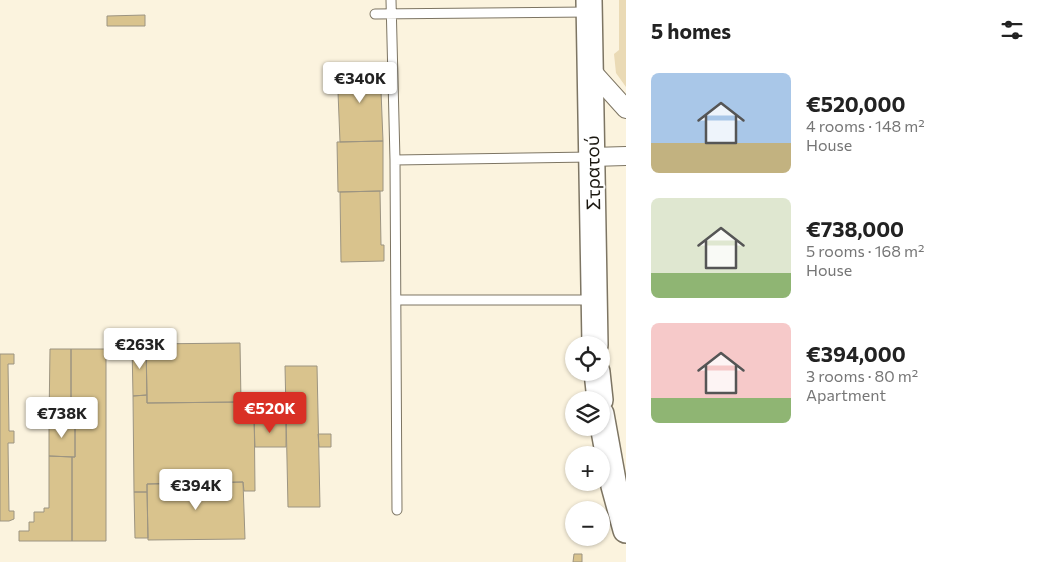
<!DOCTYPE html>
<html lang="en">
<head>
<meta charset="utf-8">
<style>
  :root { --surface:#fff; --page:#f6f6f6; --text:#222; --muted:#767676; --accent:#d93025 }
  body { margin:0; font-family:Commissioner,sans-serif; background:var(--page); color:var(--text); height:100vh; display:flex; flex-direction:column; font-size:19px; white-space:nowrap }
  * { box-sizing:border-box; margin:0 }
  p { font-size:16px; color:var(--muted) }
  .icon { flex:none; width:28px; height:28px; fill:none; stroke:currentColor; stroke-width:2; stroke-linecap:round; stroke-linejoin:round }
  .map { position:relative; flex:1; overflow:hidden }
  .drawer { display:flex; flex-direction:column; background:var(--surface); width:425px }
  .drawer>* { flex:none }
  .controls { position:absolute; left:565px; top:336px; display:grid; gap:10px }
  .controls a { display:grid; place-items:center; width:45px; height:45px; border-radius:50%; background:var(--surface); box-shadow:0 1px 4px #0004; font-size:25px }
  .price { position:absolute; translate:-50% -42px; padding:0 11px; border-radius:5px; background:#fff; color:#222; font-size:16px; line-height:32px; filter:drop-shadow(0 1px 2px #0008) }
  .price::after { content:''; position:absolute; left:50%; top:30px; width:15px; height:11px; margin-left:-8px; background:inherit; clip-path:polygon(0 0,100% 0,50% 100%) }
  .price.on { background:var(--accent); color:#fff }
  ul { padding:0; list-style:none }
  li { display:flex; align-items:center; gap:15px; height:125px; padding:0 25px }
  li span { display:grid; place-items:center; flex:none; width:140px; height:100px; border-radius:8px; color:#555 }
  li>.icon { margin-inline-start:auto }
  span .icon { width:60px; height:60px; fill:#fffc; stroke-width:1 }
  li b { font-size:21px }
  h2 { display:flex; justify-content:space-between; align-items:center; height:60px; padding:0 25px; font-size:21px }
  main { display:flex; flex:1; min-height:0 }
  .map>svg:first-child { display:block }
  .green { fill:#eadab5 }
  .building { fill:#d9c38d; stroke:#9c9481 }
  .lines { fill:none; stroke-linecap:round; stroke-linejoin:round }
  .service-casing { stroke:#7d7563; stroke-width:11 }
  .minor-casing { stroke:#7d7563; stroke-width:20 }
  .secondary-casing { stroke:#7d7563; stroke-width:28 }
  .service { stroke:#fff; stroke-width:9 }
  .minor { stroke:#fff; stroke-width:18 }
  .secondary { stroke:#fff; stroke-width:25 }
  .labels { text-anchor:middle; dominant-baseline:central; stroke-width:4; stroke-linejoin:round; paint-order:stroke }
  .street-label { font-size:19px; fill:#1b1811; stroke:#fff }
</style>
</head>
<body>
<main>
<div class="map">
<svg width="626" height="562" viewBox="0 0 626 562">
  <rect width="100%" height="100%" fill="#fbf3de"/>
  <path class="green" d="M619 0H626V87L616 73 614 54 619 50Z"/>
  <path class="building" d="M145 15V26H107V16Z
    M380 66 383 141 340 142 337 67Z
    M383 141V191L338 192 337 142Z
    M380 191 381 245H384V261L341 262 340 192Z
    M240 343 241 402 147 403 146 344Z
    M146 344 147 395 133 396 132 345Z
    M50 349H71V421H49Z
    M71 349H106V541H72V457H75V421H71Z
    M0 354H14V364H8L9 431H14V443H8L9 511H14V519L9 521H0Z
    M285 366H317L320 507H288Z
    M241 394H254L255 491H244L243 482 147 484V492H134L133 396 147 395V403L241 402Z
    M286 420V447H255L254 421Z
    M49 421H75V457L49 456Z
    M318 434H331V447H319Z
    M49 456 72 457V541H19V531H29V522H34V512H44V508H49Z
    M243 482 245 539 148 540 147 484Z
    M134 492H147L148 538H135Z
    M574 554H582V562H573Z"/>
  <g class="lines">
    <defs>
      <path id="service" d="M391 0 395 160 397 510
        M375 14 589 12
        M395 160 591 157
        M396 300H593"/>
      <path id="minor" d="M590 69 626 109
        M592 157 626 156"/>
      <path id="secondary" d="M589 0 595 345
        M597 372 600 400
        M601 414 614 486 626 530"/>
    </defs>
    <use href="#service" class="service-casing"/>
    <use href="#minor" class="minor-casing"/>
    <use href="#secondary" class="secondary-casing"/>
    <use href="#service" class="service"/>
    <use href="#minor" class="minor"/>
    <use href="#secondary" class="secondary"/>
  </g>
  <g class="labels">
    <g class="street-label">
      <text transform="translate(592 173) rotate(-91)">Στρατού</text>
    </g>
  </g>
</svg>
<div class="controls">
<a><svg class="icon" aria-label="locate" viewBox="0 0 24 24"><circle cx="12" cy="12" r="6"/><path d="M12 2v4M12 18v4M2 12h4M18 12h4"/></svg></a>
<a><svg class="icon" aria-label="layers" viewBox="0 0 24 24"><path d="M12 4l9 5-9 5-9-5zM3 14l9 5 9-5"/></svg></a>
<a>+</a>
<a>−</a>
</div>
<b class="price" style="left:360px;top:104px">€340K</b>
<b class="price" style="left:140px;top:370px">€263K</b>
<b class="price on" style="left:270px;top:434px">€520K</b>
<b class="price" style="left:62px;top:439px">€738K</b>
<b class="price" style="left:196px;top:511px">€394K</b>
</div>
<section class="drawer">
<h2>5 homes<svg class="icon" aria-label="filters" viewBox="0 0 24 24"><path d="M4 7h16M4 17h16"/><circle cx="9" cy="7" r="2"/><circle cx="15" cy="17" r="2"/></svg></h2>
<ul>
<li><span style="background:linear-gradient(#a9c7e8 70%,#c2b280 0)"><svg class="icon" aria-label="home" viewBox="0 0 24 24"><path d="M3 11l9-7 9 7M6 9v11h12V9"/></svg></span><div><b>€520,000</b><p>4 rooms · 148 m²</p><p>House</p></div></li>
<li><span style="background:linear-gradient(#dfe7d0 75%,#8fb573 0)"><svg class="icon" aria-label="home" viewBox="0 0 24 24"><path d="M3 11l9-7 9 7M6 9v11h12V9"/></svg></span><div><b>€738,000</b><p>5 rooms · 168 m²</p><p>House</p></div></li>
<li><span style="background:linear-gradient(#f6c9c9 75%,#8fb573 0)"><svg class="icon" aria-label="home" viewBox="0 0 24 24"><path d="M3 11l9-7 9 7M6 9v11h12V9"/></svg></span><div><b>€394,000</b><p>3 rooms · 80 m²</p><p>Apartment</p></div></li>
</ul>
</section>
</main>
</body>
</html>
